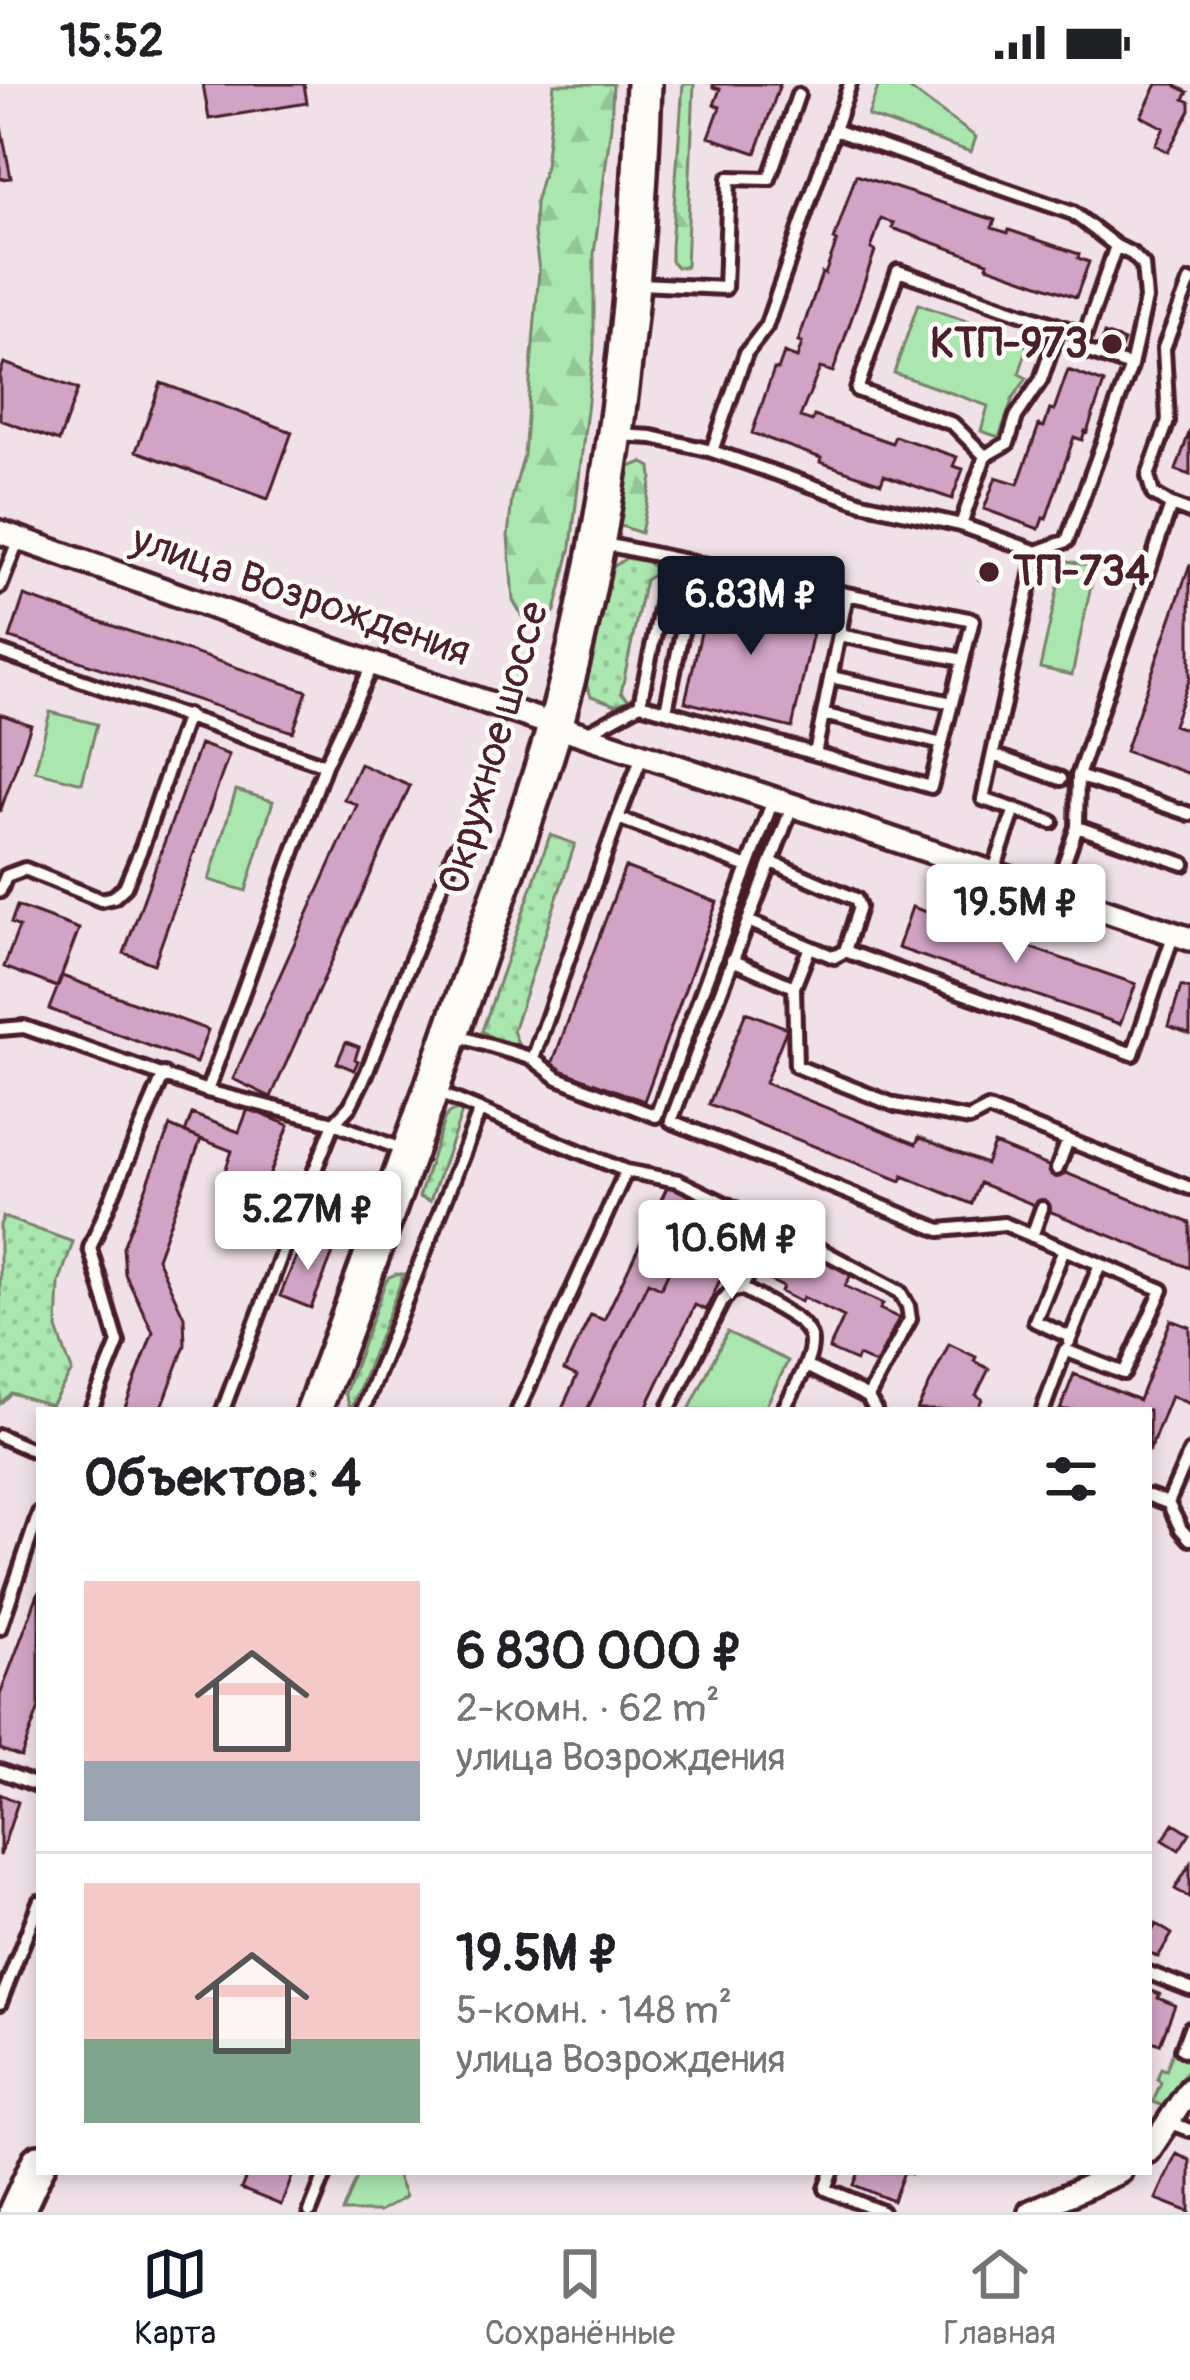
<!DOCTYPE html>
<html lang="ru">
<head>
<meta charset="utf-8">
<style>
  :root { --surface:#fff; --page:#f6f6f6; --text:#202124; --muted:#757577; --line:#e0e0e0; --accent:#111827 }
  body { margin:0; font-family:Pangolin,sans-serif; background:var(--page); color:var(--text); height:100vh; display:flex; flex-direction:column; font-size:45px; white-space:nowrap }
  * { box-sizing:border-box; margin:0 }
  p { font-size:39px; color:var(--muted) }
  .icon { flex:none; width:66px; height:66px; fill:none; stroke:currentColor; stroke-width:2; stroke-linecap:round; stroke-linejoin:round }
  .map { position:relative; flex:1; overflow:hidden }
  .side { position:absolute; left:36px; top:1323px; width:1116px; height:768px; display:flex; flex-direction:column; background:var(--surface); border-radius:0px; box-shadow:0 6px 18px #0003 }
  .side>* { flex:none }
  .price { position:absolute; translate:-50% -102px; padding:0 27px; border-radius:12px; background:#fff; color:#222; font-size:39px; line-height:78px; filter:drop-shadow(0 3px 6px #0008) }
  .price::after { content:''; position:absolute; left:50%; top:72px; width:36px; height:27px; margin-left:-18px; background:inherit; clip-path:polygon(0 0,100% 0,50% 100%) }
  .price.selected { background:var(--accent); color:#fff }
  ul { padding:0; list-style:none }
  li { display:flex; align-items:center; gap:36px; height:300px; padding:0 48px }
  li+li { border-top:3px solid var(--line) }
  li span { display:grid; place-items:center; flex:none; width:336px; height:240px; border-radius:0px; color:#555 }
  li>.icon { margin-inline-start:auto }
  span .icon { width:144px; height:144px; fill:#fffc; stroke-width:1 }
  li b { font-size:51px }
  h2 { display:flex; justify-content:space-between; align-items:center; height:144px; padding:0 48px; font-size:51px }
  .status { display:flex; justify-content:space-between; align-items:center; height:84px; padding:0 60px; background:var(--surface); direction:ltr }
  .status svg { height:33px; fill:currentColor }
  .tab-bar { display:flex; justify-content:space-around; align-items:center; height:168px; border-top:3px solid var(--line); background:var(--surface); font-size:33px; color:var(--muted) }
  .tab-bar a { display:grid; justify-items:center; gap:6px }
  .tab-bar .selected { color:var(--accent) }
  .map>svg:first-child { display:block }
  .grass { fill:url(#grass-dots); stroke:#7a836c; stroke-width:3 }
  .forest { fill:url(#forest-firs); stroke:#7a836c; stroke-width:3 }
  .park { fill:#a9e7ae; stroke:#7a836c; stroke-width:3 }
  .building { fill:#d1a3c4; stroke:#4a1f2b; stroke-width:3 }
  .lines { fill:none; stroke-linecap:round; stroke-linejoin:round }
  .service-casing { stroke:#4a1f2b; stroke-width:20 }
  .minor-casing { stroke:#4a1f2b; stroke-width:30 }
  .primary-casing { stroke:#4a1f2b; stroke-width:42 }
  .service { stroke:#fdfcf7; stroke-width:10 }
  .minor { stroke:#fdfcf7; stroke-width:21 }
  .primary { stroke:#fdfcf7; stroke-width:33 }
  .poi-dot { fill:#4a1f2b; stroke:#fdfcf7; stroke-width:4.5 }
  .labels { text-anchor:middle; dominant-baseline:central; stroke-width:9; stroke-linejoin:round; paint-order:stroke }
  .poi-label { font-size:42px; font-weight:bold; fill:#4a1f2b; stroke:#fdfcf7; text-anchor:end }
  .street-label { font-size:42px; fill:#4a1f2b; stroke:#fdfcf7 }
</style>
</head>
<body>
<div class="status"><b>15:52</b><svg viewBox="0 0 49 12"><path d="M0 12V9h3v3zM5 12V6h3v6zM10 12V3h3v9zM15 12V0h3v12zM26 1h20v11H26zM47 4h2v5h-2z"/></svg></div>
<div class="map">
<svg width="1190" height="2128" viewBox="0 0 1190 2128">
  <defs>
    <pattern id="grass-dots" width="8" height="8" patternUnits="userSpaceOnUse" patternTransform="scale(3)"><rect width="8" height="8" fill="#a9e7ae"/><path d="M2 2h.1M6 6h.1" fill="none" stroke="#93c696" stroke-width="1.8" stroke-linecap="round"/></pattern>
    <pattern id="forest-firs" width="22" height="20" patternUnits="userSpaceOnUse" patternTransform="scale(3)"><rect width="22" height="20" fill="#a9e7ae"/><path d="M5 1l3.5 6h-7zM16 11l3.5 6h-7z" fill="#93c696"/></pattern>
  </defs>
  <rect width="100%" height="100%" fill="#f0e1e8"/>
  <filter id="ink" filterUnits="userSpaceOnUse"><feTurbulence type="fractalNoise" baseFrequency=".00833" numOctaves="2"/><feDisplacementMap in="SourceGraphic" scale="24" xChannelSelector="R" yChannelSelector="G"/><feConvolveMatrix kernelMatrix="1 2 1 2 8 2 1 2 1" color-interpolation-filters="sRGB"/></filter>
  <g filter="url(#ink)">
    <path class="grass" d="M626 474 648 478 658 488 645 496 621 609 630 616 615 621 591 612 585 597 609 486Z
      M550 751 575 760 513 947 518 959 512 962 501 959 482 947Z
      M464 1023 430 1117 419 1113 444 1036 449 1029Z
      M3 1133 73 1158 59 1199 57 1245 72 1287 51 1321 11 1309 0 1320V1141Z
      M396 1190H404L351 1326 345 1309 385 1199 389 1193Z"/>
    <path class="forest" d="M554 0H613L611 42 594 170V265L571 463 555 527 547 536 524 535 513 516 508 452 512 414 524 371 539 186 534 149 535 119 545 82Z
      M683 0H694L686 183H677L671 177V162Z
      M642 378 651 383 652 394 641 449 618 441 628 384Z"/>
    <path class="park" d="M879 0H903L976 53 971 68 868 32Z
      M918 220 1012 253V256L1028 262 1019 290 1027 294 1013 314 999 353 981 347 988 322 894 289Z
      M1064 476 1095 483 1072 591 1040 584Z
      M50 628 97 640 82 699 35 687Z
      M236 706 273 717 246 807 209 796Z
      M727 1248 788 1277 764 1326H689Z
      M1173 1968 1190 1974V1981L1163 2022 1153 2018 1161 1998 1157 1995 1161 1984 1166 1986Z
      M359 2088H395L405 2113 379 2128H343Z"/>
    <path class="building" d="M203 0H304L307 19 209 35Z
      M713 0H780L756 69 709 53 720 23 714 21 720 5 713 3Z
      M1157 0H1177L1176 2 1188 8 1184 15 1190 18V26L1168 68 1155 61 1164 44 1141 32Z
      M0 37 11 94 0 95Z
      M856 91 995 136 992 144 1008 149 1009 146 1079 170 1078 174 1089 178 1076 213 987 182 988 178 892 144 894 139 881 135 871 165 875 167 833 288 820 284 800 333 812 337 814 332 892 359 895 352 957 373 953 382 963 385 952 415 884 391 881 399 820 378 821 374 752 349 774 285 778 286 784 269 797 274 802 259 798 258 822 189 825 190 837 157 834 156Z
      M1104 250 1124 257 1119 270 1100 263Z
      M4 279 78 305 59 357 0 336V290Z
      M1068 286 1104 299 1087 348 1085 347 1082 356 1074 353 1046 435 1043 434 1039 445 984 425 996 393 1018 400 1039 341 1044 343 1050 325 1054 326Z
      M161 299 292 348 268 415 136 367Z
      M1190 346V391L1176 386Z
      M982 478 1000 481 996 499 979 495Z
      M1190 480V594L1173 641 1190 647V690L1125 667Z
      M711 505 817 530 792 644 685 618Z
      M24 512 307 607 293 648 10 554Z
      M0 630 31 641 0 728Z
      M200 660 229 671 154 880 124 869Z
      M360 680 410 702 271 1013 233 995 357 721 344 715Z
      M625 783 717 818 644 1017 551 983Z
      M17 822 79 845 57 903 4 883 19 843 11 839Z
      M912 823 1136 900 1120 940 898 864Z
      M62 892 208 946 196 979 49 925Z
      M1181 902 1190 905V950L1169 942Z
      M746 928 787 944 765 999 916 1060 919 1053 986 1080 994 1060 1190 1139V1184L980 1099 972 1120 903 1092 901 1097 709 1020Z
      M346 958 359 963 355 975 358 977 354 986 337 979Z
      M248 1025 289 1041 264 1105 224 1090 232 1067 185 1049 192 1030 239 1048Z
      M170 1042 201 1055 157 1174 184 1233 185 1261 161 1326H124L153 1248 125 1190 123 1163Z
      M669 1099 703 1115 661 1204 648 1198 587 1326H561L577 1292 564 1286 591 1231 604 1236Z
      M703 1115 853 1187 845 1202 883 1220 880 1225 899 1234 876 1280 858 1272 856 1277 829 1265 844 1233 803 1213 801 1218 781 1208 783 1203 759 1191 764 1180 734 1166 706 1226 695 1221 645 1326H587L648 1198 661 1204Z
      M313 1155 335 1164 311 1224 280 1212 303 1156 311 1159Z
      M1171 1236 1190 1243V1320L1171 1312 1149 1368V1326H1060L1074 1290 1139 1316Z
      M949 1260 976 1273 974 1277 989 1285 976 1311 982 1315 977 1326H917Z
      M39 1507V1624L21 1673 0 1665V1611Z
      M0 1710 18 1718 0 1772Z
      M1174 1739 1190 1749 1179 1766 1163 1756Z
      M1190 1780V1814L1175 1805Z
      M1156 1840 1172 1850 1158 1873 1149 1868V1853Z
      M1149 1906 1160 1910 1158 1914 1175 1921 1160 1960 1149 1956Z
      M1176 2070 1190 2076V2128L1156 2115Z
      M248 2088H294L281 2121 241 2105Z
      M859 2088H912L911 2090 904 2088 893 2117 854 2101Z"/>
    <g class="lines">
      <defs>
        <path id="service" d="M834 46 850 0
          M1190 197 1164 264 1168 337 1148 392 1153 410 1171 421 1190 428
          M639 200 725 204 729 94 769 95 798 11
          M1085 251 1080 265 1131 282
          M619 351 652 353 712 367 862 419 961 441 1037 468 1067 457 1131 282 1146 215 1143 181 1132 170 1116 162 1073 129 834 46 766 243 746 269 712 367
          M985 372 953 340 857 306 898 187 1085 251 1116 162
          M961 441 985 372 1008 359 1016 333 1041 296 1059 243
          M1037 468 983 715 1052 738
          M0 503 19 454
          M839 551 963 576
          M0 568 325 681
          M831 593 952 619
          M640 620 666 627 696 479 671 474
          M666 627 931 703 973 536 696 479
          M823 630 942 660
          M587 649 640 620 671 474 600 459
          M815 670 847 510
          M993 671 1061 695
          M1078 692 1190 730
          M793 720 771 778 856 815 859 823 845 867
          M618 734 643 670
          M1077 743 1184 780
          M771 778 748 837 834 873 845 867 1133 970 1174 849
          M993 789 1015 725
          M0 807 6 792 25 785 101 816 114 813 125 803 142 763 187 631
          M1054 809 1077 743 1078 692 1171 421
          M748 837 671 1037 940 1146 1004 1140 1162 1206 1124 1289 1065 1266 1043 1326
          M732 876 794 903 796 982 895 1021 969 1035 988 1025 1190 1104
          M794 903 810 863
          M0 945 24 943 207 1007 334 1039 406 1067
          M455 951 533 975 618 734 748 783
          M533 975 558 994 656 1032 773 716
          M207 1007 325 681 373 580
          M434 1007 626 1087 518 1326
          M1057 1085 1068 1056
          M626 1087 678 1097 771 1142
          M772 1140 900 1208 908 1222 910 1235 868 1313
          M1032 1152 1042 1124
          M1064 1165 1035 1237 1070 1253
          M742 1204 755 1176
          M1069 1258 1100 1180
          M806 1282 868 1313 875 1326
          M91 1326 118 1259 90 1164 164 990
          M223 1326 293 1140 334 1039 350 1022 366 990 456 764
          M363 1326 480 1026
          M668 1326 723 1216 731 1207 742 1204C819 1248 830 1241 783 1326
          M0 1352 39 1369
          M1149 1412 1168 1419 1181 1445 1190 1455
          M1168 1419 1190 1368
          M0 1544 39 1429
          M0 1687 39 1702
          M1149 1889 1190 1905
          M0 1919 39 1818
          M1190 1944 1182 1965 1190 1968
          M1169 2038 1190 2046
          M832 2088 826 2105 882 2128
          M310 2128 326 2088"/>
        <path id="minor" d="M0 448 373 580 1190 855
          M1149 2067 1190 2005
          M1030 2128 1120 2088"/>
        <path id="primary" d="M314 1326C374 1167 432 1007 487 846 510 778 536 709 556 639 613 433 637 214 644 0
          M16 2128 39 2078"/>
      </defs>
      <use href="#service" class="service-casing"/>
      <use href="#minor" class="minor-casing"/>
      <use href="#primary" class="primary-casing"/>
      <use href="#service" class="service"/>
      <use href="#minor" class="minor"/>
      <use href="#primary" class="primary"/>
    </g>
  </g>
  <g class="poi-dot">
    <circle cx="1112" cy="260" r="12"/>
    <circle cx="989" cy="488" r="12"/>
  </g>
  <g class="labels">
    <g class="poi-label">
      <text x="1088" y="260">КТП-973</text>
      <text x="1013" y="488" text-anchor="start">ТП-734</text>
    </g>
    <g class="street-label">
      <text transform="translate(301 512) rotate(19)">улица Возрождения</text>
      <text transform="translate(494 664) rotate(-74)">Окружное шоссе</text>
    </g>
  </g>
</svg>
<b class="price selected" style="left:751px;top:574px">6.83M ₽</b>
<b class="price" style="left:1016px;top:882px">19.5M ₽</b>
<b class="price" style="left:308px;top:1189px">5.27M ₽</b>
<b class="price" style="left:732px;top:1218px">10.6M ₽</b>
<section class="side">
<h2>Объектов: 4<svg class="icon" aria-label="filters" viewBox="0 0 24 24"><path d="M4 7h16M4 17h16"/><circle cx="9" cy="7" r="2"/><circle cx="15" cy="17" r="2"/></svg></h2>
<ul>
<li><span style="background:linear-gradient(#f6c9c9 75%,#9aa5b1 0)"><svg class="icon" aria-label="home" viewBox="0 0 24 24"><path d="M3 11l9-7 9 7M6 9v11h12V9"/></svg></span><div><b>6 830 000 ₽</b><p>2-комн. · 62 m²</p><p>улица Возрождения</p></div></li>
<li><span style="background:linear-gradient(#f6c9c9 65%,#7fa58c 0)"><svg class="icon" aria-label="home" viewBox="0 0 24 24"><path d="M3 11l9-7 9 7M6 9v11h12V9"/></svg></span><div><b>19.5M ₽</b><p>5-комн. · 148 m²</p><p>улица Возрождения</p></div></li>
</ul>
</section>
</div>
<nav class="tab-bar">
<a class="selected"><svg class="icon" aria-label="map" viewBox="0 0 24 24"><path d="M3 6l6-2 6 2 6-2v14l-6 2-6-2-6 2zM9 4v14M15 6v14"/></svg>Карта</a>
<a><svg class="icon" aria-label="saved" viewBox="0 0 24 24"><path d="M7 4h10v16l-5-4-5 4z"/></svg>Сохранённые</a>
<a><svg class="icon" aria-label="home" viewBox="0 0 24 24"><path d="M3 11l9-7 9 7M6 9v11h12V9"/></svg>Главная</a>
</nav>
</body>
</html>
